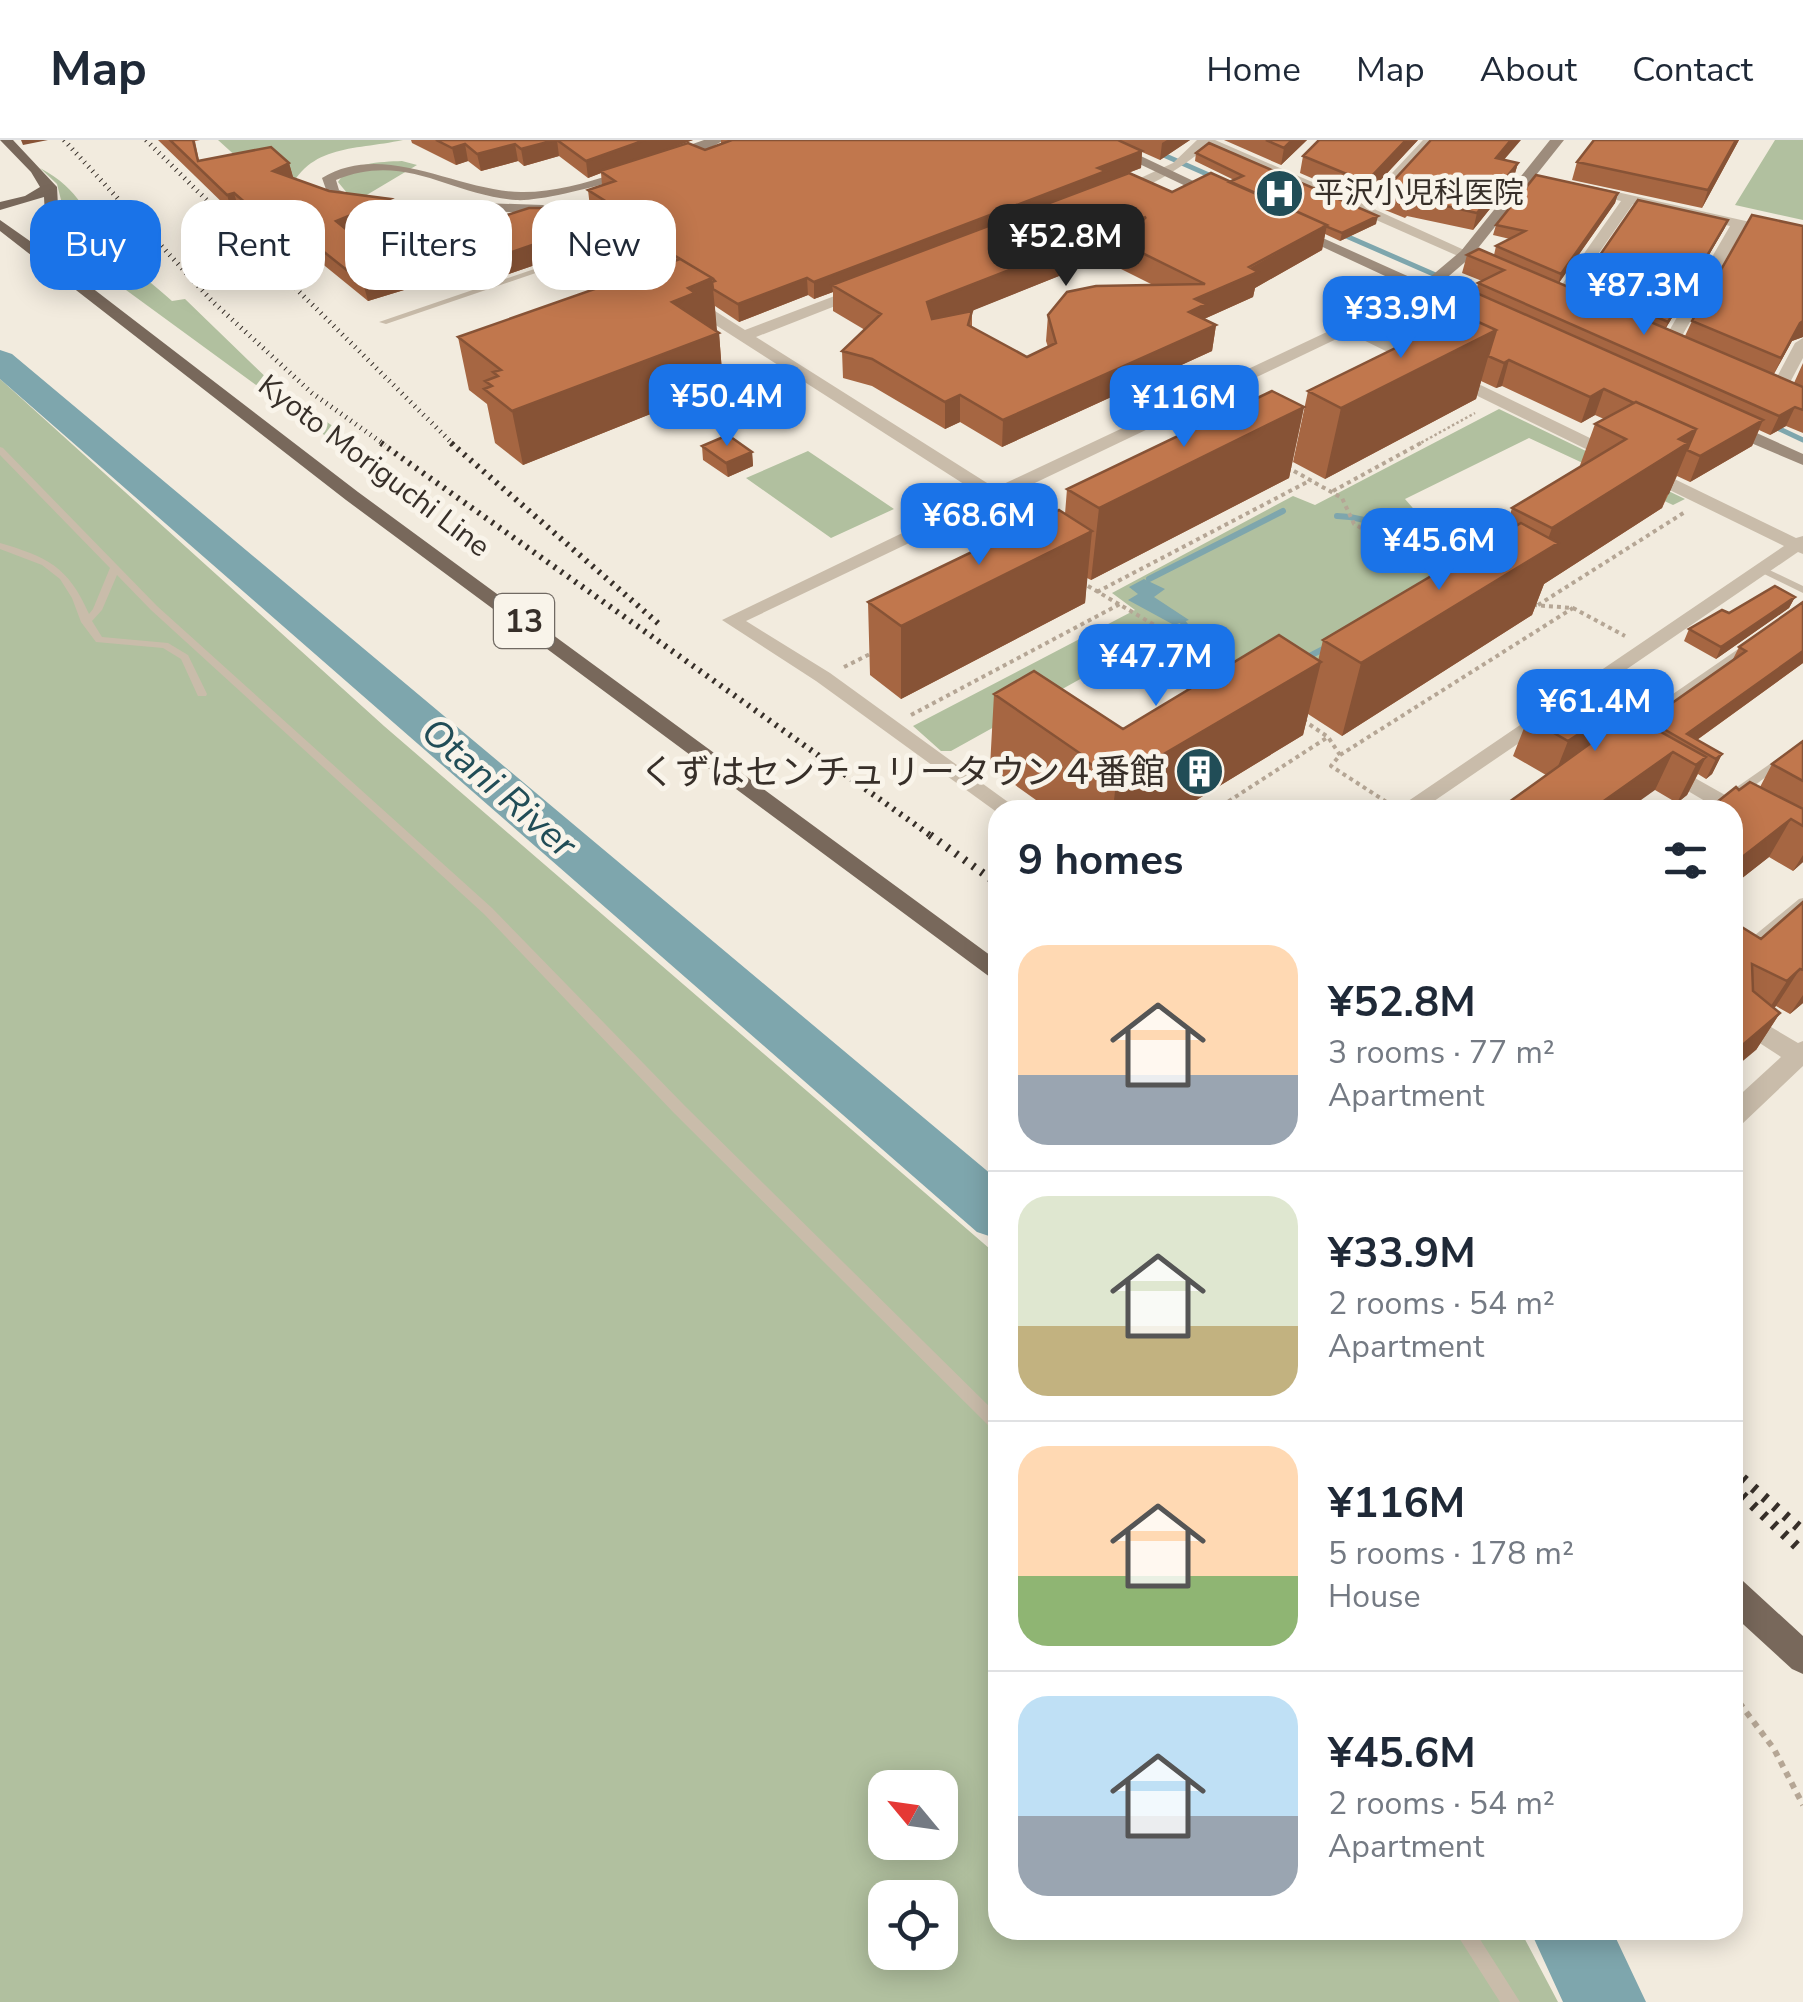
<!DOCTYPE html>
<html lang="en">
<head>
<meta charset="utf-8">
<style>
  :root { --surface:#fff; --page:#f2f2f3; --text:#1f2937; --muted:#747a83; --line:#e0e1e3; --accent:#1a73e8 }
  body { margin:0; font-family:"Nunito Sans","Noto Sans JP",sans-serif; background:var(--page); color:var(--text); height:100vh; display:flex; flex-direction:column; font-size:38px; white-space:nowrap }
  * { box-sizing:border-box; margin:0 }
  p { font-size:32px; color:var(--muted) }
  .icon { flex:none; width:55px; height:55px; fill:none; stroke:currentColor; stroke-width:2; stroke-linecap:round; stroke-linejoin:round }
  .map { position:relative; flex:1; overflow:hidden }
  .details { position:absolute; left:988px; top:660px; width:755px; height:1140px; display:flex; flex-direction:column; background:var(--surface); border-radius:30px; box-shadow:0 5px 25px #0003 }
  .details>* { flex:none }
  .hud { position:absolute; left:30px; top:60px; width:808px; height:90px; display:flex; gap:20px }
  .needle { width:65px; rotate:299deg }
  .tools { position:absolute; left:868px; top:1630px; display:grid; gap:20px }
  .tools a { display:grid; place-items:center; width:90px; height:90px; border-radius:20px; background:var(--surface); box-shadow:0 5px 25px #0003; font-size:50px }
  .price { position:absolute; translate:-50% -85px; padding:0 22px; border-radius:20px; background:var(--accent); color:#fff; font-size:32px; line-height:65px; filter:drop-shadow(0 2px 5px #0008) }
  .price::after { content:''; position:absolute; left:50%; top:60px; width:30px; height:22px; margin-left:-15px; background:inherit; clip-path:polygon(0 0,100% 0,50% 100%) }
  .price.current { background:#222; color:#fff }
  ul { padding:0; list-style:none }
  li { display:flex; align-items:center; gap:30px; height:250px; padding:0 30px }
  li+li { border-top:2px solid var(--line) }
  li span { display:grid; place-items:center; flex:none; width:280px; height:200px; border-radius:30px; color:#555 }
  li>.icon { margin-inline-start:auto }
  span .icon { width:120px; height:120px; fill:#fffc; stroke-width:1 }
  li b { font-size:42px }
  h2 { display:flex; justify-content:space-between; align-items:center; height:120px; padding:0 30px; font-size:42px }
  .tag { padding:0 35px; border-radius:30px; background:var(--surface); box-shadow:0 5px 25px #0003; font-size:35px; line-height:90px }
  .tag.current { background:var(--accent); color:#fff }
  header { display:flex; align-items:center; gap:60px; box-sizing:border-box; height:140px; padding:0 50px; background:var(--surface); border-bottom:2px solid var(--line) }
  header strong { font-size:48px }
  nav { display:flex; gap:55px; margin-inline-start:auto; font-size:35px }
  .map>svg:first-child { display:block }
  .green { fill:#b1c09f; fill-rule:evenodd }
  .water { fill:#7ea6ad }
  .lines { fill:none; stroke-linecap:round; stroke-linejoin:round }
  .stream-far1 { stroke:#7ea6ad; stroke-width:5 }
  .stream { stroke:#7ea6ad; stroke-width:6 }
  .river { fill:#7ea6ad; fill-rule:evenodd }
  .path-far2 { stroke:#b5a695; stroke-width:2.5; stroke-dasharray:2.5 2.5; stroke-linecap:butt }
  .path-far1 { stroke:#b5a695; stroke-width:4; stroke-dasharray:4 4; stroke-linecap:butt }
  .path { stroke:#b5a695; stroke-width:6; stroke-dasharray:6 6; stroke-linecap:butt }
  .lane { fill:#c9bcaa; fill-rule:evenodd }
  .street { fill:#c9bcaa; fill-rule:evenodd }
  .secondary { fill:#9d8c7c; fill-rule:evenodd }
  .primary { fill:#78685b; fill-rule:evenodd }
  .rail-far3 { stroke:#372f29; stroke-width:5; stroke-dasharray:1 5; stroke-linecap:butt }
  .rail-far2 { stroke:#372f29; stroke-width:6; stroke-dasharray:2.5 6; stroke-linecap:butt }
  .rail-far1 { stroke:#372f29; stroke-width:8; stroke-dasharray:2.5 8; stroke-linecap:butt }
  .rail { stroke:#372f29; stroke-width:10; stroke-dasharray:4 10; stroke-linecap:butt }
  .wall { fill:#a66642; fill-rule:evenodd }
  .shaded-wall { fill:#875336 }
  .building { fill:#c1774d; stroke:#875336; stroke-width:2.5; fill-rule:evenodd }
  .labels { text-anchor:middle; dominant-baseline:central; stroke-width:10; stroke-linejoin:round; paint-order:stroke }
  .far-poi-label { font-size:30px; fill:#372f29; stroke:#f9f4ea; text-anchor:start }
  .far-street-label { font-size:30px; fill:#372f29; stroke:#f9f4ea }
  .shield { fill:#f9f4ea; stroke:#716a63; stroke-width:2.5 }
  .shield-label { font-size:32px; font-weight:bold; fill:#372f29 }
  .poi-label { font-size:35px; fill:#372f29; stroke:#f9f4ea; text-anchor:end }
  .water-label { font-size:38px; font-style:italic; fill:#214d57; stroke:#f9f4ea }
</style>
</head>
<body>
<header>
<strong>Map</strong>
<nav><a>Home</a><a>Map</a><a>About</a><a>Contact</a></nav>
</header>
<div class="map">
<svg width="1803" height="1862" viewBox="0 0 1803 1862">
  <rect width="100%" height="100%" fill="#f2ebde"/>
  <path class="green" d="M218 0H403C352 11 305 3 285 61Z
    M1775 0H1803V80L1735 65Z
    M402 21 417 25 365 56 347 53 338 42C350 22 380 22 402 21Z
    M40 28C82 50 84 75 113 108 130 127 153 144 172 161L185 159 276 247 340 291 327 297 74 112 57 44Z
    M495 70 503 72 501 75 407 102 395 103 386 97C412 73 462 72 495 70Z
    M0 239 384 586 997 1115 998 1790H1520L1558 1862H0ZM885 1648H940V1702H885ZM885 1758H940V1812H885Z
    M1499 269 1685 359 1673 365 1529 298 1405 359 1419 375 1468 401 1451 425 1293 570 1205 561 1127 513 951 611H941L913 586 1135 470 1112 453 1293 356 1315 365Z
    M808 311 894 369 831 398 746 338Z"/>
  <path class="water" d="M1144 439 1165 449 1154 457 1189 480 1174 485 1128 460 1138 454 1129 447Z"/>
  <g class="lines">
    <path class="stream-far1" d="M1159 13 1218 39
      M1337 92 1470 150
      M1771 285 1803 300"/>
    <path class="stream" d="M1337 376C1375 377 1404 395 1429 424
      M1149 439 1283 371
      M1182 481 1207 514 1239 528
      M1300 521 1331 505"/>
    <path class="river" d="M0 210 12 214 998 1040V1099L977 1092 0 239Z
      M1530 1790H1612L1646 1862H1563Z"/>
    <path class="path-far2" d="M1417 305 1475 273"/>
    <path class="path-far1" d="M1287 327 1342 358 1354 384 1403 411 1458 424
      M1333 351 1421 303
      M988 382 1013 398
      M1081 442 1175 497 1224 510 1231 527
      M1097 452 1311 340
      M1533 465 1573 468 1625 496
      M1538 465 1685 372
      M844 527 874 512
      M911 575 1120 464
      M1303 580 1328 597 1340 615 1331 626 1388 663
      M1340 615 1573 468
      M1215 670 1328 597"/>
    <path class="path" d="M1732 1553 1774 1609 1803 1665"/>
    <path class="lane" d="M602 106 609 108 386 184 379 182Z
      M0 307 3 308 157 466 492 768 684 965 998 1275V1292L993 1290 674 973 484 774 151 470 117 435 102 470 92 481 102 497 168 503 188 515 207 554 206 556H198L197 554 181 519 163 508 96 502 81 482 72 458 60 439 42 425 0 409V403C47 417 68 426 89 474L93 469 110 428 0 315Z
      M1761 426 1803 446V453L1758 431 1756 429Z
      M1747 503 1750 504V508L1633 591H1625V587Z
      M1803 601V609L1742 655H1734L1733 652 1734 649Z
      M1803 758V768L1732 825V814L1799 759Z
      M1454 1790H1474L1520 1862H1500Z"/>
    <path class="street" d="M1197 0H1215L1363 64 1423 0H1437L1374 69 1495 124 1483 127 1208 6C1191 21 1130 64 1110 52L1173 23Z
      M1586 45 1803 94V102L1743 89 1678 203 1664 206 1662 203 1730 86 1633 64 1567 159H1557L1554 156 1621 61 1581 52V46Z
      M544 69H554L745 190 861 146H871V152L756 197 995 348 1412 152 1417 154V160L1361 187 1796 398 1803 396V414L1798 412 1421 670H1395L1784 406 1349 193 746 481 830 533 1019 670H998V673L816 541 722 480 981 355 544 75Z
      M1803 198V218L1786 250 1772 253 1770 250 1795 203Z
      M1663 620 1803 699V717L1732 677V670H1720L1656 632 1652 627Z
      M1732 864 1798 903 1803 901V926L1741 985 1732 988V962L1781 917 1732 885Z"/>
    <path class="secondary" d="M704 0H724C695 20 552 63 516 60 450 55 405 11 336 40L339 50 363 59 543 65 550 69 543 73 434 70 387 97 403 104 451 91 456 92V98C428 108 394 123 372 97L380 87 418 69 361 67 328 55 322 38C384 0 456 51 521 52 582 53 647 19 704 0Z
      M1089 0H1107L1225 56 1213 59Z
      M1550 0H1564L1471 117 1435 148 1451 156V162H1441L1284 89 1296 86 1423 143 1461 111Z
      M1718 281H1730L1803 314V325L1718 289Z"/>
    <path class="primary" d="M0 0H13L57 47 61 124 358 352 998 821V843L346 360 0 91V80L47 113 44 57 0 70V62L25 56 40 47 31 32Z
      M1732 1437 1743 1441 1803 1496V1534L1792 1529 1732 1474Z"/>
    <path class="rail-far3" d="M64 0 213 162 312 253 385 305
      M146 0 454 305"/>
    <path class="rail-far2" d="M381 303 934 698
      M451 303 659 484"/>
    <path class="rail-far1" d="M930 695 998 744"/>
    <path class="rail" d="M1732 1329 1803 1391
      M1732 1346 1803 1412"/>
  </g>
  <path class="wall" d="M158 0H200L195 1 199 21 289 23 293 38 394 76 352 93 399 132 404 150 368 161 309 113 294 118 239 70 232 72Z
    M411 0H693L652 15 705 10 721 4V0H1190L1160 20 1142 12 1141 28 1105 42 1172 52 1234 40 1195 21 1196 13 1376 84 1340 101 1325 94 1322 110 1255 148 1253 157 1204 179 1216 185 1212 211 1002 307 960 282 945 289 872 246 843 238 842 211 865 190 833 171V152L814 159 808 155 739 182 715 166 716 191 719 193 723 245 523 325 495 303 487 264 469 250 458 197 662 125 599 87 597 72 590 67 588 50 602 45 601 33 588 38 559 16 524 26 518 21 481 31 468 21 456 25 412 3ZM1119 112 1117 127 1153 145 1048 175 1046 201 1048 207 1027 217 972 187V171L968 172Z
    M1224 0H1307L1281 25Z
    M1418 0 1362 60 1300 33 1303 16Z
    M1594 0H1739L1702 68 1572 40 1577 22Z
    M1504 20 1518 23 1513 40 1473 90 1407 76 1405 78 1380 68 1384 51Z
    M1618 53 1615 63 1559 143 1577 150 1580 144 1728 80 1724 89 1666 188 1685 196 1692 181 1803 86V197L1792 201 1774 234 1794 243 1803 223V293L1786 286 1770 295 1759 290 1752 306 1690 342 1677 336 1662 368 1544 444 1532 475 1342 596 1308 574 1303 595 1180 670H1050L990 627 994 554 1123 589 1318 521 1323 500 1504 394 1512 368 1579 328 1595 284 1604 279 1595 275 1581 283 1502 246 1496 248 1481 241 1476 259 1325 339 1293 322 1308 251 1409 202 1379 188 1385 162 1443 154 1476 152 1478 143 1482 141 1462 133 1467 115H1494L1496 106 1510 99 1493 95 1496 85Z
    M576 83 578 102 570 113 503 136 495 130 450 145 422 124 417 104Z
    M1304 267 1289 338 1091 440 1087 438 1085 463 901 559 870 535 868 462 1065 374 1067 349Z
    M702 306 752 312 753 326 728 337 703 320Z
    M1795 457 1789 468 1716 519 1684 501 1689 489 1729 473Z
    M1803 462V523L1697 600 1722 614 1712 634 1706 639 1698 634 1687 655 1677 663 1655 650 1546 635 1513 616 1528 578 1574 544 1646 584 1648 580 1732 521 1739 507Z
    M1803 601V722L1793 731 1769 717 1732 746V670L1739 650 1760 647 1772 624Z
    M1803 762V863L1790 874 1776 866 1774 868 1780 873 1756 910 1732 781 1761 799Z"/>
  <path class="shaded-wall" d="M21 0H48L23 5Z
    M557 0 559 16 524 26 521 9Z
    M645 0H693L602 33 600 31 601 33 588 38 586 21Z
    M1167 0H1190L1160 20 1162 3Z
    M1292 0H1307L1281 25 1284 8Z
    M1406 0H1418L1362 60 1366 42Z
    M1511 0H1521L1491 35 1496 18Z
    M1736 0H1739L1702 68 1708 50Z
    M465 4 468 21 456 25 452 8Z
    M515 4 518 21 481 31 477 14Z
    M1142 11 1141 28 832 145 833 152 814 159V142Z
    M289 23 294 40 273 31Z
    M1518 23 1513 40 1473 90 1477 73Z
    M234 53 239 70 232 72 227 55Z
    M1618 53 1615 63 1558 144 1561 134Z
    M390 59 394 76 341 98 336 81Z
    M1378 76 1376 84 1340 101 1342 93Z
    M1146 77 1120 102 1119 112 927 189V162Z
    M1728 80 1724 89 1664 191 1668 182Z
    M576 83 578 102 570 113 503 136 500 116Z
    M1327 85 1322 110 1255 148 1253 157 1204 179 1189 172 1195 159Z
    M304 96 309 113 294 118 289 100Z
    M491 110 495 130 450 145 445 125Z
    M399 132 404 150 368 161 363 143Z
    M712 138 717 190 700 198 719 193 723 245 523 325 512 271 672 162 688 148Z
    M807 138 808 155 739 182 738 164Z
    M1803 181V197L1792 201 1772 237 1800 183Z
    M1216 185 1212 211 1002 307 1003 280Z
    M1496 190 1476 259 1325 339 1341 268Z
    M1509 220 1502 246 1496 248 1504 223Z
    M1604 249 1595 275 1581 283 1590 257Z
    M960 255V282L945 289V262Z
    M1304 267 1289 338 1091 440 1099 368Z
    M1795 267 1786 286 1770 295 1779 276Z
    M1763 280 1752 306 1690 342 1700 316Z
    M1696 289 1669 354 1667 355 1662 368 1544 444 1532 475 1342 596 1361 523 1543 412 1552 388 1679 299Z
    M752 312 753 326 728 337 726 323Z
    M1092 391 1085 463 901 559V486Z
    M1795 457 1789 468 1716 519 1721 507Z
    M1803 511V523L1691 604 1687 594Z
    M1321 522 1303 595 1180 670H1113L1116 642Z
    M1599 581 1583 619 1553 639 1568 601Z
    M1673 612 1655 650 1627 670H1591Z
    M1722 614 1712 634 1706 639 1716 619Z
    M1706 617 1687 655 1677 663 1696 625Z
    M1791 679 1769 717 1732 746V725Z
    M1803 715V722L1793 731Z
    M1800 829 1776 866 1763 878 1787 841Z
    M1803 855V863L1790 874Z
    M1780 873 1756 910 1732 930V914Z"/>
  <path class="building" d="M170 0H193L198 21 271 7 289 23 273 31 329 51 390 59 336 81 399 132 363 143 304 96 289 100 234 53 227 55Z
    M436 0H555L521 9 515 4 477 14 465 4 452 8Z
    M557 0H645L586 21Z
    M732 0H1118L1142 11 1098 28 1106 31 814 142 807 138 738 164 713 149 712 142 715 141 712 138 597 69H618L588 50 615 41 600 31 688 3 705 10Z
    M1266 0H1292L1284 8Z
    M1319 0H1406L1366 42 1303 16Z
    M1431 0H1511L1496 18 1518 23 1477 73 1411 58 1409 61 1384 51Z
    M1594 0H1736L1708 50 1577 22Z
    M1209 3 1378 76 1342 93 1325 86 1327 85 1229 42 1243 36 1196 13Z
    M1129 33 1172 52 1211 33 1327 85 1249 127 1258 132 1195 159 1206 164 1189 172 1216 185 1003 280 960 255 945 262 872 219 842 211 881 174 832 145ZM1146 77 1120 102 1205 144 1096 146 1067 152 1048 175 1056 203 1027 217 968 185 972 171 932 179 927 162Z
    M1536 35 1618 53 1561 134 1496 106 1525 91 1496 85Z
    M1638 60 1728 80 1668 182 1580 144Z
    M529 68H552L576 83 567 93 500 116 491 110 445 125 417 104Z
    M1752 75 1803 86V181L1800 183 1781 218 1692 181Z
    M1479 109 1803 247V270L1795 267 1779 276 1478 143 1504 130 1467 115Z
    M680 119 712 138 688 148 695 153 672 162 719 193 512 271 484 249 492 246 485 241 498 236 493 232 501 230 458 197Z
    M1422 145 1443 154 1461 146 1763 280 1700 316 1687 310 1696 289 1636 262 1634 263 1604 249 1590 257 1509 220 1504 223 1488 216 1496 190 1463 175 1439 187 1385 162Z
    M1463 175 1496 190 1341 268 1308 251Z
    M1272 251 1304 267 1099 368 1067 349Z
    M1636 262 1696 289 1679 299 1688 303 1552 388 1512 368 1626 299 1595 284Z
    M728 295 752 312 726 323 702 306Z
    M1059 370 1092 391 901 486 868 462Z
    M1521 383 1558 403 1361 523 1323 500Z
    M1775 446 1795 457 1721 507 1689 489 1722 470 1729 473Z
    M1803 462V511L1687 594 1722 614 1716 619 1648 580 1746 511 1739 507Z
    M1279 495 1321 522 1116 642 1078 615 1081 614 994 554 1034 531 1123 589Z
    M1574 544 1706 617 1696 625 1673 612 1591 670H1498L1609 590 1608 584 1599 581 1568 601 1528 578Z
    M1803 601V641L1772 624Z
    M1750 642 1803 669V686L1791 679 1732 725V670H1707L1736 647 1739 650Z
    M1803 762V830L1800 829 1787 841 1752 824 1753 851 1780 873 1732 914V781L1761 799Z"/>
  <defs>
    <symbol id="hospital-disc" viewBox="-11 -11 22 22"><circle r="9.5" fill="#214d57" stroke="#f9f4ea"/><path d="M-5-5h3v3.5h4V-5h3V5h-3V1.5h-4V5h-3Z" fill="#fff"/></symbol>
    <symbol id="building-disc" viewBox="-11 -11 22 22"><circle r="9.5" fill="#214d57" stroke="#f9f4ea"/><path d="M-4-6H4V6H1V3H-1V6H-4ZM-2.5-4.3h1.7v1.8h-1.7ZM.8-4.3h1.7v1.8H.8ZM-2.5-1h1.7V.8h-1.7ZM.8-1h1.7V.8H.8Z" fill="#fff"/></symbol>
  </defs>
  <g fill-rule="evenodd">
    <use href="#hospital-disc" x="1252" y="26" width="55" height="55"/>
    <use href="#building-disc" x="1172" y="604" width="55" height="55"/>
  </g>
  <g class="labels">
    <g class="far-poi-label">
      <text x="1314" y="53">平沢小児科医院</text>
    </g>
    <g class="far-street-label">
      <text transform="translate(374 326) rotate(37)">Kyoto Moriguchi Line</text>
    </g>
    <rect class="shield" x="494" y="454" width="60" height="54" rx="8"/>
    <g class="shield-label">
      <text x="524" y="481">13</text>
    </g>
    <g class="poi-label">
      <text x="1165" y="632">くずはセンチュリータウン４番館</text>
    </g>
    <g class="water-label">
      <text transform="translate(499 648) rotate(41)">Otani River</text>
    </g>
  </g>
</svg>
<div class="tools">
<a><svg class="needle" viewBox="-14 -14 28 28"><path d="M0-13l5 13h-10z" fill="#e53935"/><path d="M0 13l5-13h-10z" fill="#747a83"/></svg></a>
<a><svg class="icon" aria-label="locate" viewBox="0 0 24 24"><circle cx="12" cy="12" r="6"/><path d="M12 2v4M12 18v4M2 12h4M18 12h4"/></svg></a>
</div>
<b class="price current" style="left:1066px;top:149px">¥52.8M</b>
<b class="price" style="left:1644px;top:198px">¥87.3M</b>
<b class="price" style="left:1401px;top:221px">¥33.9M</b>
<b class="price" style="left:727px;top:309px">¥50.4M</b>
<b class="price" style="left:1184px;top:310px">¥116M</b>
<b class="price" style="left:979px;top:428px">¥68.6M</b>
<b class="price" style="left:1439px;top:453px">¥45.6M</b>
<b class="price" style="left:1156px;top:569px">¥47.7M</b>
<b class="price" style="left:1595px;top:614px">¥61.4M</b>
<div class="hud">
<a class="tag current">Buy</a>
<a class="tag">Rent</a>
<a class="tag">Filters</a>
<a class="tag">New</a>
</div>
<section class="details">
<h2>9 homes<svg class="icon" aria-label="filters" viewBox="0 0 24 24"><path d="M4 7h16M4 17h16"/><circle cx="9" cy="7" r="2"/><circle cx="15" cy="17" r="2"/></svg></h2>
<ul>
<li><span style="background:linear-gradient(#ffd9b3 65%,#9aa5b1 0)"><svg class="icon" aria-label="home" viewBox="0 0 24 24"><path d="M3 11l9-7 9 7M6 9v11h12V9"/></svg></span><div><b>¥52.8M</b><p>3 rooms · 77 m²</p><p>Apartment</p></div></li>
<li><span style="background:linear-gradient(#dfe7d0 65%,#c2b280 0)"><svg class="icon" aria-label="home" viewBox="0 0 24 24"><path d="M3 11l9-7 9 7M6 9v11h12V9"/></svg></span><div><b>¥33.9M</b><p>2 rooms · 54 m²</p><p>Apartment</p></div></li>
<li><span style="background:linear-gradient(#ffd9b3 65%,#8fb573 0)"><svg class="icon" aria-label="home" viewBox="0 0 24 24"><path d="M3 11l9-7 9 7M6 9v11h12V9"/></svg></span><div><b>¥116M</b><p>5 rooms · 178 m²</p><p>House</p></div></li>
<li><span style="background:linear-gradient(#bfe0f5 60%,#9aa5b1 0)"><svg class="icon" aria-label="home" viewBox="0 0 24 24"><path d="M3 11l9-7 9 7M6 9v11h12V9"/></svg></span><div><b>¥45.6M</b><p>2 rooms · 54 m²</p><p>Apartment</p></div></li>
</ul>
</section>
</div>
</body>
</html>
